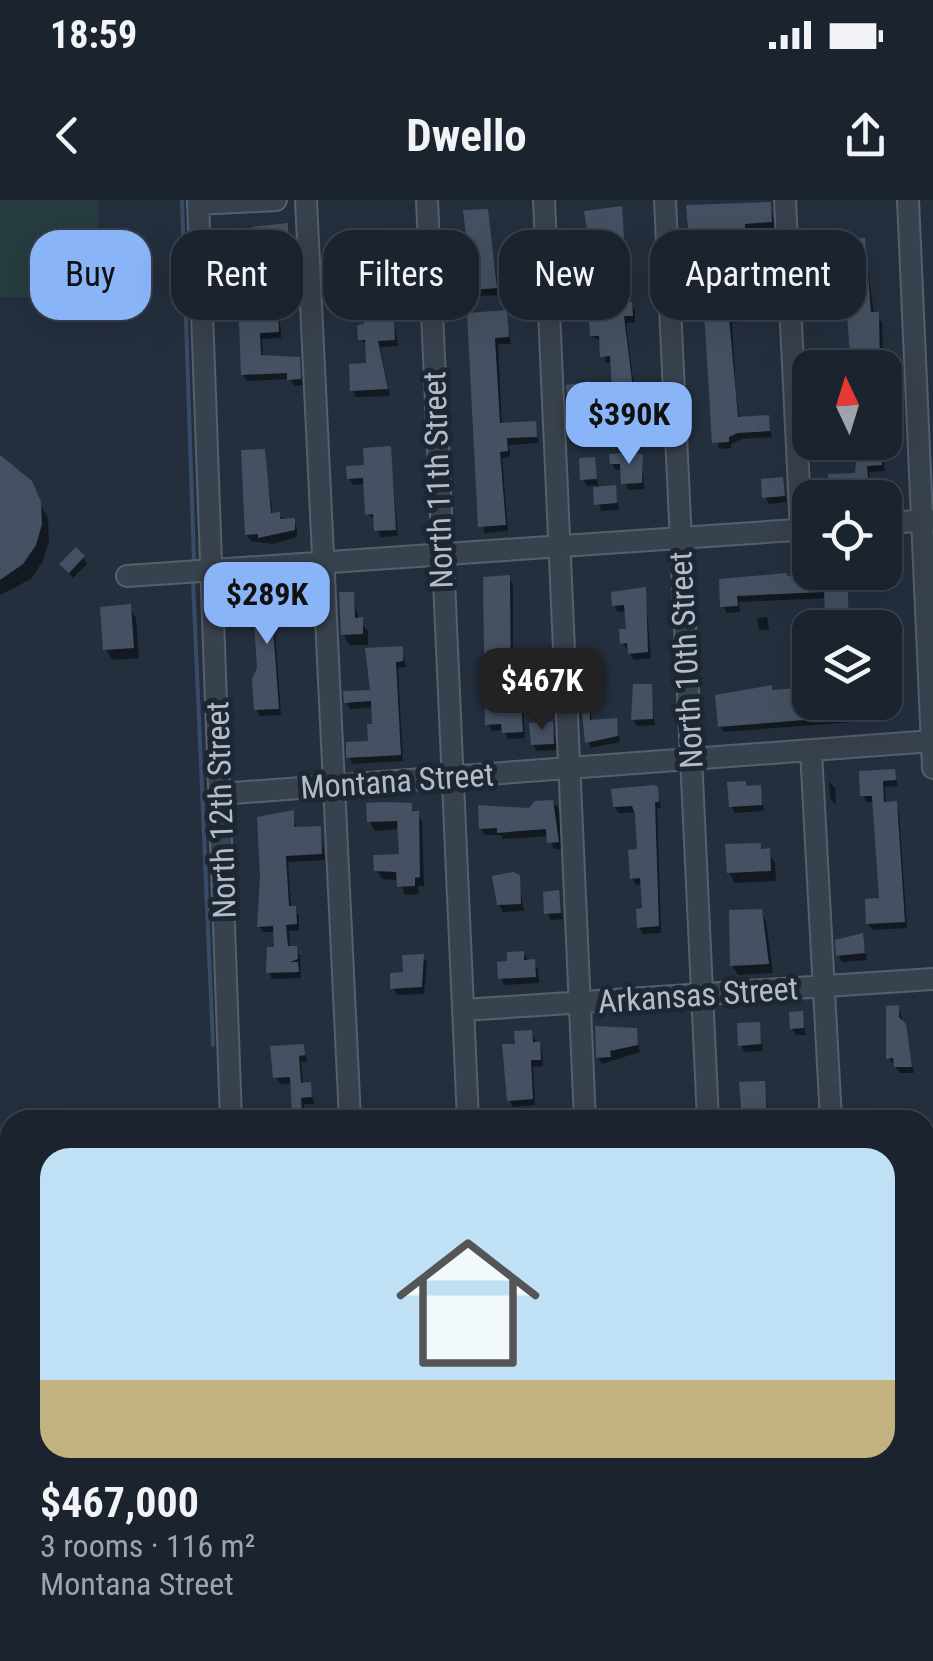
<!DOCTYPE html>
<html lang="en">
<head>
<meta charset="utf-8">
<style>
  :root { --surface:#1b232e; --page:#242b36; --text:#f1f3f6; --muted:#a0a4aa; --line:#39404a; --accent:#8ab4f8 }
  body { margin:0; font-family:"Roboto Condensed",sans-serif; background:var(--page); color:var(--text); height:100vh; display:flex; flex-direction:column; font-size:38px; white-space:nowrap }
  * { box-sizing:border-box; margin:0 }
  p { font-size:32px; color:var(--muted) }
  .icon { flex:none; width:55px; height:55px; fill:none; stroke:currentColor; stroke-width:2; stroke-linecap:round; stroke-linejoin:round }
  .map { position:relative; flex:1; overflow:hidden }
  .details { position:absolute; left:0px; top:910px; width:935px; height:552px; display:flex; flex-direction:column; background:var(--surface); border-radius:30px 30px 0 0; box-shadow:0 10px 40px #0002,0 0 0 2px var(--line) }
  .details>* { flex:none }
  .guide { position:absolute; left:30px; top:30px; width:875px; height:90px; display:flex; gap:20px }
  .needle { width:65px; rotate:356deg }
  .controls { position:absolute; left:792px; top:150px; display:grid; gap:20px }
  .controls a { display:grid; place-items:center; width:110px; height:110px; border-radius:20px; background:var(--surface); box-shadow:0 10px 40px #0002,0 0 0 2px var(--line); font-size:50px }
  .price { position:absolute; translate:-50% -85px; padding:0 22px; border-radius:20px; background:var(--accent); color:#111; font-size:32px; line-height:65px; filter:drop-shadow(0 2px 5px #0008) }
  .price::after { content:''; position:absolute; left:50%; top:60px; width:30px; height:22px; margin-left:-15px; background:inherit; clip-path:polygon(0 0,100% 0,50% 100%) }
  .price.selected { background:#222; color:#fff }
  ul { padding:0; list-style:none }
  li { display:grid; align-content:center; gap:20px; height:530px; padding:0 40px }
  li+li { border-top:2px solid var(--line) }
  li span { display:grid; place-items:center; height:310px; border-radius:30px; color:#555 }
  li>.icon { margin-inline-start:auto }
  span .icon { width:180px; height:180px; fill:#fffc; stroke-width:1 }
  li b { font-size:42px }
  .tag { padding:0 35px; border-radius:30px; background:var(--surface); box-shadow:0 10px 40px #0002,0 0 0 2px var(--line); font-size:35px; line-height:90px }
  .tag.selected { background:var(--accent); color:#111 }
  .status { display:flex; justify-content:space-between; align-items:center; height:70px; padding:0 50px; background:var(--surface); direction:ltr }
  .status svg { height:28px; fill:currentColor }
  header { display:flex; justify-content:space-between; align-items:center; height:130px; padding:0 40px; background:var(--surface); font-size:45px; font-weight:700 }
  .map>svg:first-child { display:block }
  .green { fill:#263c3f }
  .shadow { fill:#0007 }
  .lines { fill:none; stroke-linecap:round; stroke-linejoin:round }
  .stream { stroke:#394c67; stroke-width:4 }
  .building { fill:#455162 }
  .minor-casing { stroke:#565f6c; stroke-width:24 }
  .minor { stroke:#38414e; stroke-width:20 }
  .labels { text-anchor:middle; dominant-baseline:central; stroke-width:10; stroke-linejoin:round; paint-order:stroke }
  .street-label { font-size:32px; fill:#b4bcc9; stroke:#1d2633 }
</style>
</head>
<body>
<div class="status"><b>18:59</b><svg viewBox="0 0 49 12"><path d="M0 12V9h3v3zM5 12V6h3v6zM10 12V3h3v9zM15 12V0h3v12zM26 1h20v11H26zM47 4h2v5h-2z"/></svg></div>
<header><svg class="icon" aria-label="back" viewBox="0 0 24 24"><path d="M15 5l-7 7 7 7"/></svg>Dwello<svg class="icon" aria-label="share" viewBox="0 0 24 24"><path d="M12 15V3M7 8l5-5 5 5M5 13v7h14v-7"/></svg></header>
<div class="map">
<svg width="933" height="1461" viewBox="0 0 933 1461">
  <rect width="100%" height="100%" fill="#242f3e"/>
  <path class="green" d="M0 0H98L101 95 0 98Z"/>
  <path class="shadow" d="M770 4 775 28 747 30V37L694 34 690 28Z
    M621 9 630 104 635 111V122L626 123 638 219 619 221 606 208 615 192 613 162 606 163 602 142 592 136 601 111 593 53Z
    M487 11 499 95 479 96 475 90Z
    M287 26 291 73 266 74 267 102 280 118 281 138 262 139 263 158 298 159 303 185 294 186 290 179 247 181 243 175 255 55Z
    M386 35 391 60 376 61 377 77 357 79 344 64Z
    M864 40 874 115 882 122 883 168H853L849 108 819 110 815 103 845 94Z
    M746 58 750 87H741L743 122 732 123 736 194 740 220 767 218 772 237 742 239 731 244V248L719 249 707 111Z
    M391 100 398 146 380 147 390 196 356 197 353 190 369 166 368 146 361 140Z
    M505 113 511 144H498L502 225 534 224 539 243 509 245 510 257 502 258 508 331 484 333 469 115Z
    M589 184 593 204 573 205 569 198Z
    M880 242 885 271 869 272 871 298H831L857 275Z
    M390 249 398 336 380 337 376 320 367 314 366 284 353 285 349 278Z
    M263 251 273 315 293 321 297 328V337L273 344 251 341 247 335Z
    M642 256 644 289 628 290 623 270H616L612 264Z
    M0 258 30 283 48 319 49 341 43 361 31 379 0 395Z
    M594 259 599 289 614 288 619 310 601 311 596 285 587 286 583 279Z
    M782 280 787 302 769 304 765 297Z
    M83 357 87 364 73 378 62 364Z
    M895 360 900 379H893L894 388 868 389 863 372H885V361Z
    M845 377 851 423 810 428 828 413 827 398 739 402 740 412 727 413 723 406 721 382Z
    M509 378 513 385V500L523 508 525 538 508 539 504 530 492 531 488 524Z
    M645 389 651 458 634 460 623 443 628 431 627 411 618 412 614 405Z
    M294 394 298 411 284 412V419L274 420 281 515 260 516 256 509 260 469 255 396Z
    M352 394 359 420 368 431V445H349L343 434Z
    M129 407 136 418 139 458 112 460 106 449Z
    M767 417 769 430H759L757 418Z
    M878 420 882 428H868V421Z
    M885 436H893L897 442 902 496H894V504L872 505V516H866L867 521 724 532 720 526 750 495 749 489 771 487 774 492 810 486V502H885Z
    M805 445 807 459 799 460 797 446Z
    M401 449 406 467 398 468 403 561 353 564 349 557 370 543 374 507 350 509 346 502 373 492Z
    M650 486 655 525 637 526 633 520Z
    M587 496 592 522 616 521 620 542 590 548Z
    M552 524 557 550 537 551 533 544Z
    M894 572 898 586 885 587 886 604H896L899 611 907 728 872 730 868 724 881 700 875 602H867L863 596Z
    M829 581 835 588 836 605 830 598Z
    M759 588 764 611 735 613 731 606Z
    M657 589 661 608H657L661 733 643 734 639 727 645 711 643 684 636 685 632 678 640 652 638 612 619 613 615 607Z
    M536 604 556 605 560 612 561 649H554L549 636 503 639 501 635H485L481 629 530 611Z
    M410 606 422 622 424 686H418L419 694 405 695 399 680 382 679 376 670 402 656 400 629 375 631 370 622Z
    M292 613 296 630 320 628 325 660 288 662 291 708 299 715V730L289 731 290 749 300 755 301 778 272 779 269 772 277 749 276 732H263L259 726Z
    M759 645 775 662 776 681 735 683 729 672Z
    M518 677 524 711 503 712 499 705Z
    M558 693 563 719 551 720 547 713Z
    M760 711 766 721 773 773 738 775 732 765Z
    M862 735 867 760 842 762 838 755Z
    M522 753 538 769 539 783 504 785 501 778Z
    M423 757 427 763 424 794 397 795 393 788Z
    M897 808 901 814 914 873H900L889 858Z
    M802 814 806 835H796L792 829Z
    M758 824 763 851 744 852 741 845Z
    M635 830 640 852 602 864 598 857Z
    M530 832 542 851 543 866 533 867 535 905 513 907 509 900 518 846Z
    M303 846 307 862H301L303 885H310L314 904H304V919L280 920V916L294 915 293 883 280 884 276 877Z
    M763 883 769 915 758 916Z
    M492 1452H513V1461H496Z"/>
  <g class="lines">
    <path class="stream" d="M182 0 194 362
      M193 380 213 845"/>
  </g>
  <path class="building" d="M771 2 772 22 745 24V31L688 28 686 5Z
    M622 6 628 102H632L633 116H624L636 213 612 215V209H604L602 190 612 189 610 156 600 157 599 136H590L588 109H598L594 53H591L584 11Z
    M488 9 497 88 472 90 463 10Z
    M288 23V67L264 68 265 100H270L271 109H278L279 132 260 133 261 155 300 157 301 179 287 180V173L241 175 238 98H246L244 53H253L252 27Z
    M387 32 389 54 373 55 374 71 350 73V64L341 65 340 46H349L348 34Z
    M865 38 871 112H879L880 168H851L846 101 812 103V92L842 91V39Z
    M725 56H747L748 80 739 81 741 116 729 117 738 217 769 215 770 231 738 233 729 237V242L712 243 704 111 696 68H700V62L725 61Z
    M393 97 395 140 378 141 388 189 350 191 349 164 366 163 365 140H358L357 125 364 124 363 103Z
    M507 110 509 137 495 138 500 223 536 221 537 237 507 238 508 251 500 252 506 325 478 327 467 113Z
    M590 181 591 198 567 199 566 185Z
    M858 242H881L882 265 867 266 869 292 829 298 828 274 855 273Z
    M391 246 396 330 374 331 373 314 365 315 363 278 347 279 346 266 364 265 363 248Z
    M265 249 271 313 280 312V319L295 318V330L258 338V334L245 335 241 250Z
    M622 253 643 254 642 283 621 284 620 264H610L609 254Z
    M0 255 32 281 41 302 42 324 36 345 23 364 0 380Z
    M595 257 597 279 580 280 579 258Z
    M783 277 785 296 762 298 761 279Z
    M616 285 617 303 594 305 593 287Z
    M76 347 85 356 69 373 59 364Z
    M787 373V376L847 374 849 416 828 417V426L807 427 806 412 825 411 824 392 737 396 738 406 720 407 719 379Z
    M510 375 511 498 521 499 523 532 502 533 501 524 485 525 483 377Z
    M646 387 648 452 628 454 627 443 620 444 619 429H626L624 405 612 406 611 392Z
    M295 391 296 405 281 406 282 413H272L279 509 254 510 252 479 257 468 252 393Z
    M339 392H354L355 418 363 417V434L341 435Z
    M131 404 134 448 103 450 100 407Z
    M885 423H894L900 490H885Z
    M403 446V461L396 462 401 555 346 558V542L368 541 367 524H372L371 501 344 503 343 491 370 490 365 448Z
    M633 484H652L653 519 631 520Z
    M772 485V490L810 487V502H864V515L718 527 715 495Z
    M580 493H589L590 520 617 518 618 536 585 543Z
    M553 521 554 544 531 545 529 523Z
    M895 569 896 580 883 581 884 602 897 601 905 722 866 724 865 699 879 698 872 596H860L859 571Z
    M746 581V586L761 585 762 605 729 607 727 582Z
    M654 585 658 587 659 602H655L659 726 637 728 636 709 642 708 640 678 630 679 628 650 637 649 635 614 632 606 613 607 611 589Z
    M553 600 559 642 547 643 546 629 497 633V628L479 629 478 605 529 608 535 601Z
    M383 602 412 603V611H419L420 677 415 678V686L397 687 396 672 374 671 373 655 399 654 397 621 367 622 366 603Z
    M294 610V627L321 626 322 654 286 656 289 706H296L297 724 286 725 288 746H297L298 759 290 762H298L299 772 266 773 267 747H274L273 726 257 727 260 677 257 617Z
    M761 643V649L770 648 771 671 727 673 725 644Z
    M513 672 520 675 521 704 497 705 492 676Z
    M559 690 561 713 544 714 543 692Z
    M762 709 769 764 730 766 729 710Z
    M863 733 865 753 836 756 835 740Z
    M524 751V760L535 759 536 777 498 779 497 762 507 761V752Z
    M424 754 422 787 390 789V773L403 772 402 755Z
    M899 805V817L906 824 912 867H894L893 858 886 859V806Z
    M803 811 804 828 790 829 789 812Z
    M760 822 761 844 738 846 737 823Z
    M595 826 637 828 638 845 610 851 611 857 596 858Z
    M532 830 533 842H540L541 860H531L533 899 507 901 502 844H515L514 831Z
    M304 844 305 855 299 856 301 883 311 882 312 897 301 898 302 913 292 914 290 877 273 878 270 846Z
    M765 881 767 920H742L739 882Z"/>
  <g class="lines">
    <defs>
      <path id="minor" d="M198 0 231 920
        M306 0 350 920
        M427 0 468 920
        M544 0 585 920
        M665 0 708 920
        M785 0 801 330
        M908 0 933 568
        M198 4 276 0
        M885 323 931 320
        M127 376 810 329
        M811 551 831 920
        M220 594 933 541
        M463 810 933 779
        M925 1010H933
        M925 1337 933 1336
        M0 1398 10 1397
        M60 1452 61 1461
        M359 1452V1461
        M562 1452V1461
        M925 1452 933 1451
        M709 1461 906 1452"/>
    </defs>
    <use href="#minor" class="minor-casing"/>
    <use href="#minor" class="minor"/>
  </g>
  <g class="labels">
    <g class="street-label">
      <text transform="translate(438 280) rotate(-92)">North 11th Street</text>
      <text transform="translate(686 460) rotate(-93)">North 10th Street</text>
      <text transform="translate(397 581) rotate(-4)">Montana Street</text>
      <text transform="translate(221 610) rotate(-92)">North 12th Street</text>
      <text transform="translate(698 795) rotate(-4)">Arkansas Street</text>
    </g>
  </g>
</svg>
<div class="controls">
<a><svg class="needle" viewBox="-14 -14 28 28"><path d="M0-13l5 13h-10z" fill="#e53935"/><path d="M0 13l5-13h-10z" fill="#a0a4aa"/></svg></a>
<a><svg class="icon" aria-label="locate" viewBox="0 0 24 24"><circle cx="12" cy="12" r="6"/><path d="M12 2v4M12 18v4M2 12h4M18 12h4"/></svg></a>
<a><svg class="icon" aria-label="layers" viewBox="0 0 24 24"><path d="M12 4l9 5-9 5-9-5zM3 14l9 5 9-5"/></svg></a>
</div>
<b class="price" style="left:629px;top:267px">$390K</b>
<b class="price" style="left:267px;top:447px">$289K</b>
<b class="price selected" style="left:542px;top:533px">$467K</b>
<div class="guide">
<a class="tag selected">Buy</a>
<a class="tag">Rent</a>
<a class="tag">Filters</a>
<a class="tag">New</a>
<a class="tag">Apartment</a>
</div>
<section class="details">
<ul>
<li><span style="background:linear-gradient(#bfe0f5 75%,#c2b280 0)"><svg class="icon" aria-label="home" viewBox="0 0 24 24"><path d="M3 11l9-7 9 7M6 9v11h12V9"/></svg></span><div><b>$467,000</b><p>3 rooms · 116 m²</p><p>Montana Street</p></div></li>
</ul>
</section>
</div>
</body>
</html>
